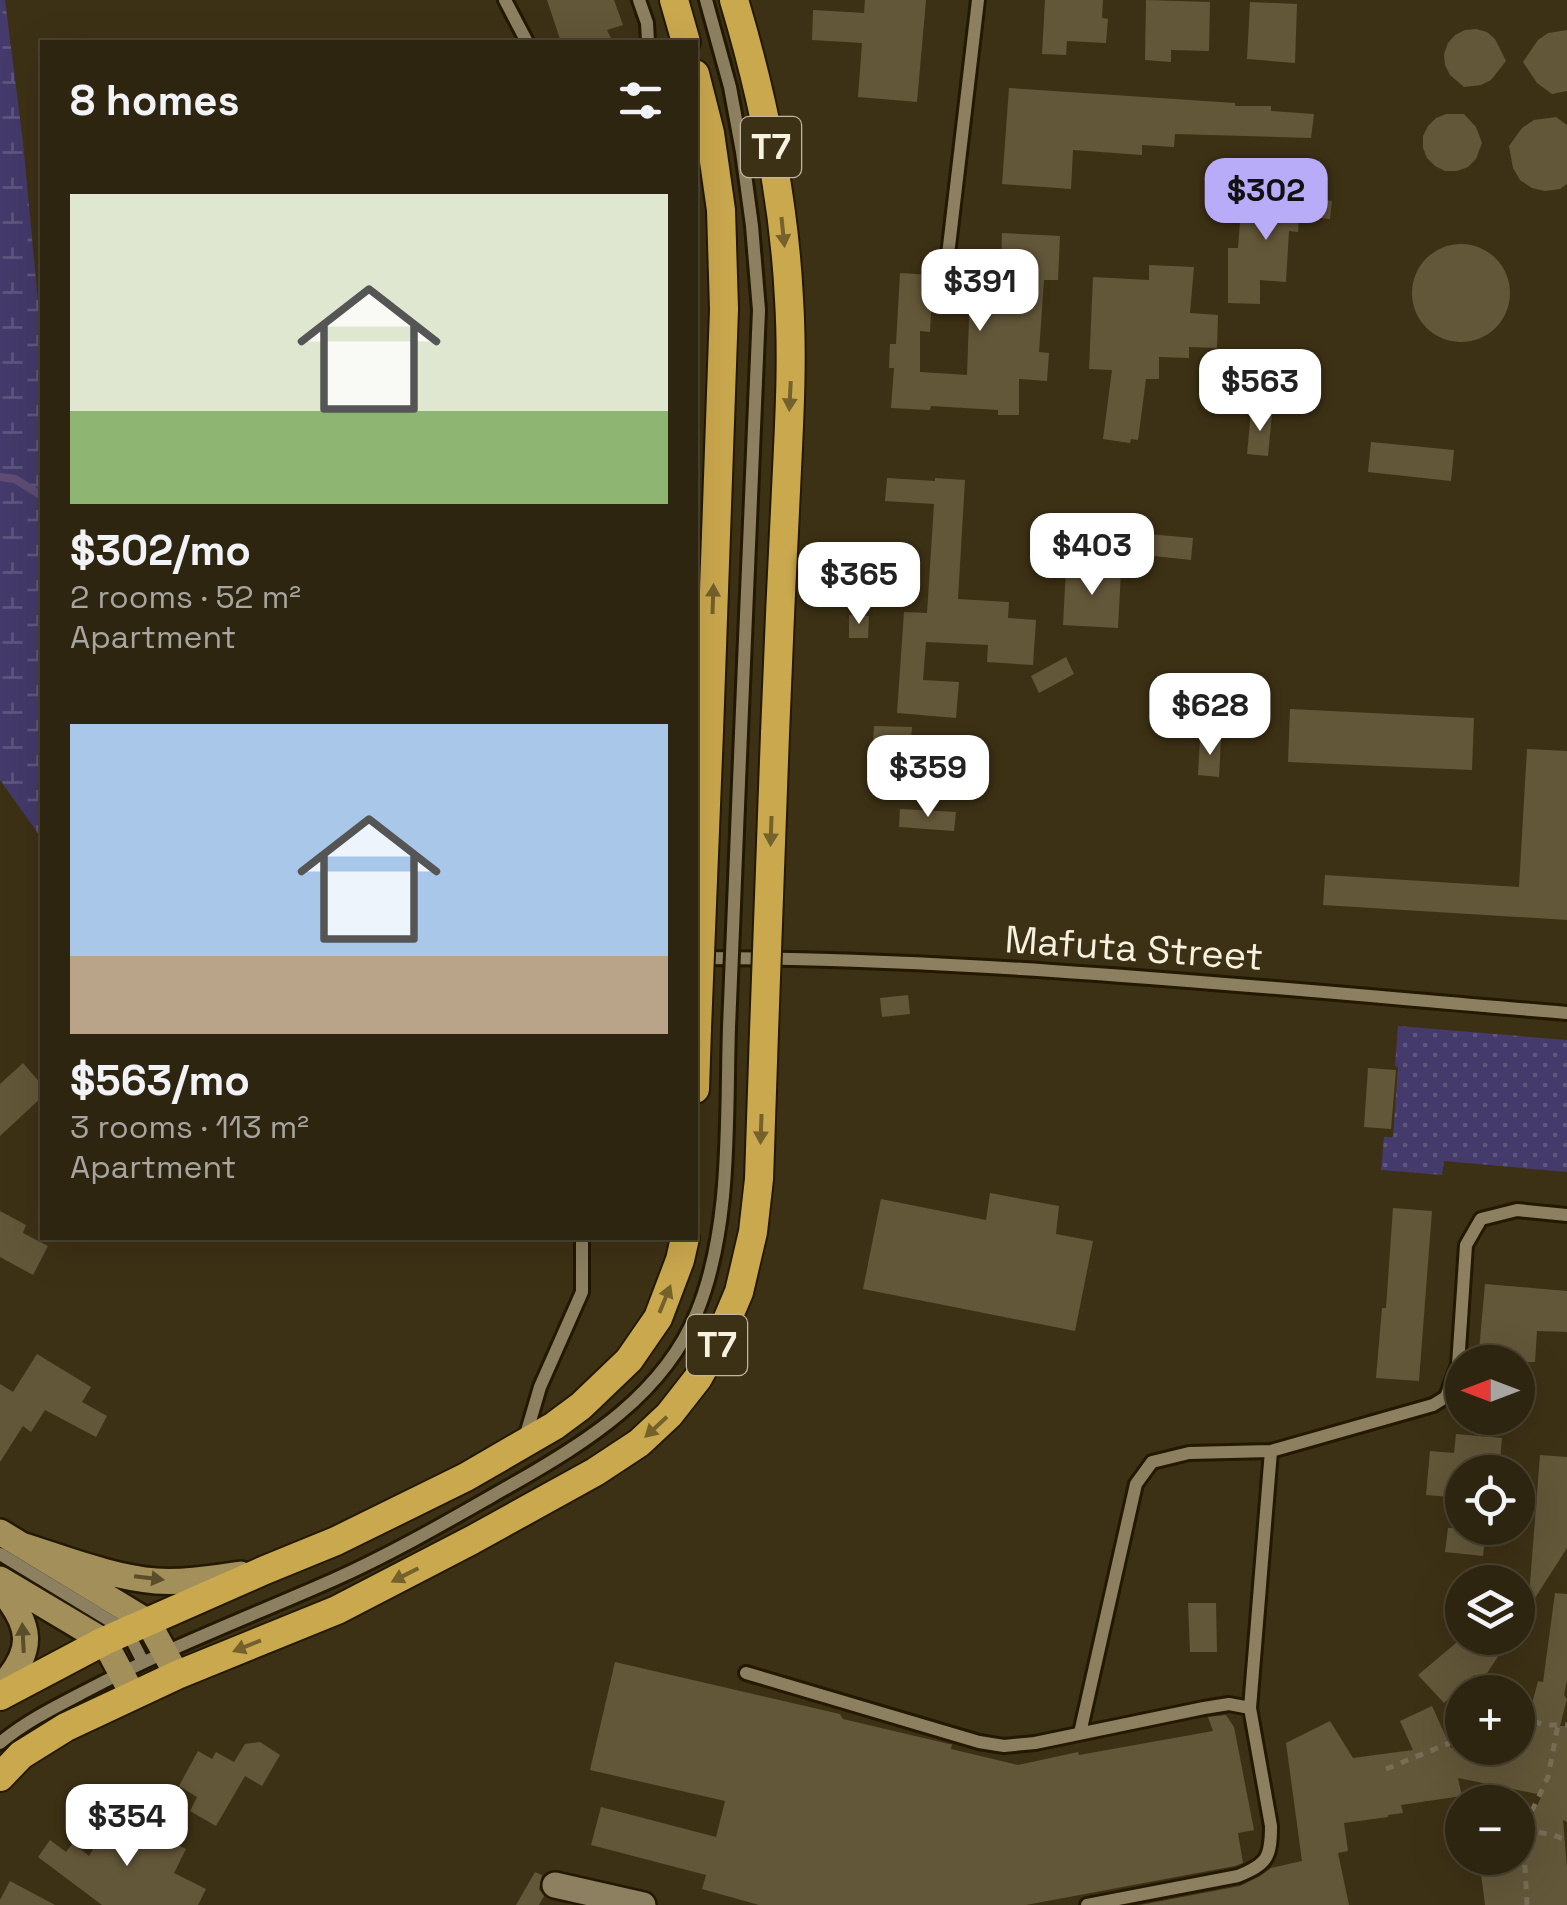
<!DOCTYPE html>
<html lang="en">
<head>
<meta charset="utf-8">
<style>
  :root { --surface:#2e2510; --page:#362d19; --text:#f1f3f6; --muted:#a7a59f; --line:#494230; --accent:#b8abf7 }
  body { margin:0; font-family:"Space Grotesk",sans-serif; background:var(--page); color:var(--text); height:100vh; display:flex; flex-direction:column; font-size:38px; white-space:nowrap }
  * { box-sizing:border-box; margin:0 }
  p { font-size:32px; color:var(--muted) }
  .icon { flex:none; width:55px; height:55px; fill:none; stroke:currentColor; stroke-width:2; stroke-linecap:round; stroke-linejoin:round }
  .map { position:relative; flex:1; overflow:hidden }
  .details { position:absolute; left:40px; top:40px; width:658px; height:1200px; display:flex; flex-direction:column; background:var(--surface); border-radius:0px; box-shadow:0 10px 40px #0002,0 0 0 2px var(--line) }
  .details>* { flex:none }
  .needle { width:65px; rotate:270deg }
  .buttons { position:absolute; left:1445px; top:1345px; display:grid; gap:20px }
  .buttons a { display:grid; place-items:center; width:90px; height:90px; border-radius:50%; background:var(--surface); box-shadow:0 10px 40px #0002,0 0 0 2px var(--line); font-size:50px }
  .price { position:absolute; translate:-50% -85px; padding:0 22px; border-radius:20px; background:#fff; color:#222; font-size:32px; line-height:65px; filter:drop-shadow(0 2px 5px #0008) }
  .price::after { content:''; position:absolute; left:50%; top:60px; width:30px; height:22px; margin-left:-15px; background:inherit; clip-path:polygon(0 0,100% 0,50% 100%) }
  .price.active { background:var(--accent); color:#111 }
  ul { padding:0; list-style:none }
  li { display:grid; align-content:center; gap:20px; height:530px; padding:0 30px }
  li span { display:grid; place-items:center; height:310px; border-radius:0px; color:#555 }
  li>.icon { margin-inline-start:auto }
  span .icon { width:180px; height:180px; fill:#fffc; stroke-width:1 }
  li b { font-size:42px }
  h2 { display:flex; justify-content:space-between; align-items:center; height:120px; padding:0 30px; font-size:42px }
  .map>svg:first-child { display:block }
  .grass { fill:url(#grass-dots) }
  .wetland { fill:url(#wetland-marsh) }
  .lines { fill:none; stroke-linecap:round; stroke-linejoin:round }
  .stream { stroke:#5f4d74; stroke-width:8 }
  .building { fill:#635739 }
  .service-casing { stroke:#231900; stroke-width:18 }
  .minor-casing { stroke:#231900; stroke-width:30 }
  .secondary-casing { stroke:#231900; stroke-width:30 }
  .trunk-casing { stroke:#231900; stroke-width:32 }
  .path { stroke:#786d55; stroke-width:5; stroke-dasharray:8 8; stroke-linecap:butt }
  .service { stroke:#8c8061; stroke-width:12 }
  .minor { stroke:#8c8061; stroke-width:25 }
  .secondary { stroke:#a38f5a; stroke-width:25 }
  .trunk { stroke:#caa84e; stroke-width:28 }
  .service-bridge-casing { stroke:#231900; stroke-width:18; stroke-linecap:butt }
  .trunk-bridge-casing { stroke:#231900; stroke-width:32; stroke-linecap:butt }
  .service-bridge { stroke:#8c8061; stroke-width:12 }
  .trunk-bridge { stroke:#caa84e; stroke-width:28 }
  .oneway { fill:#75612c }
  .oneway2 { fill:#5c4d2a }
  .labels { text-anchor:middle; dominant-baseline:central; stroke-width:10; stroke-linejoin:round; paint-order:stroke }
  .shield { fill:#3d3115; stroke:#bfb7a3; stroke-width:2.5 }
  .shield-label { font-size:35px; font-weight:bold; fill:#f7f1e0 }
  .street-label { font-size:38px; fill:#f7f1e0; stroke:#3d3115 }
</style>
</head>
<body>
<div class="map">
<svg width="1567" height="1905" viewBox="0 0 1567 1905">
  <defs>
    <pattern id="grass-dots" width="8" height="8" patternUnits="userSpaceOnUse" patternTransform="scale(2.5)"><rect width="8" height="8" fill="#443a6b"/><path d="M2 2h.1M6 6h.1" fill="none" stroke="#605780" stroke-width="1.8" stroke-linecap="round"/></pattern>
    <pattern id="wetland-marsh" width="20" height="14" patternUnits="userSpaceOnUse" patternTransform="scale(2.5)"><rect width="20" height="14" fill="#443a6b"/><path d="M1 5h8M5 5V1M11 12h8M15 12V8" fill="none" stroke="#605780"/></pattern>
  </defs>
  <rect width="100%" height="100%" fill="#3d3115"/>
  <path class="grass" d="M1398 1026 1567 1040V1172L1444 1161 1442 1175 1381 1170 1384 1137H1393L1398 1067 1395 1066Z"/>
  <path class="wetland" d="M0 0H5L23 142 42 344V839L0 780Z"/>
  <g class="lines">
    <path class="stream" d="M0 477 15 479 42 496
      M42 715V720"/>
  </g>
  <path class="building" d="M547 0H614L623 25 607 30 613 42H561Z
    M865 0H926L917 102 858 97 862 43 812 40 813 10 864 13Z
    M1045 0H1103L1102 18 1108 19 1106 43 1067 41 1066 55 1042 54Z
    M1146 0 1210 2 1209 51 1171 50V62L1145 60Z
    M1250 2 1297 4 1295 63 1247 59Z
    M1476 29 1487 32 1495 39 1506 61 1491 80 1481 85 1464 87 1450 75 1445 65 1444 54 1448 43 1455 35 1465 30Z
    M1567 30V91L1552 94 1537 83 1523 62 1538 40 1548 33Z
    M1009 88 1235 103V106H1271V111L1314 114 1311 138 1175 134 1174 147 1142 145V155L1073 150 1071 189 1002 184Z
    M1446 114H1464L1476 127 1482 143 1476 159 1468 167 1457 171H1445L1435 166 1427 158 1423 148V136L1428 126 1436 118Z
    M1556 117 1567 125V184L1560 189 1545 191 1532 188 1520 180 1513 168 1509 146 1522 128 1534 120Z
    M1242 196 1290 199 1291 196 1332 201 1330 219 1299 216 1298 232 1289 231 1286 282 1260 280V304L1228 303V248H1238Z
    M1002 233 1060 236 1058 280H1044L1039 352 1049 353 1047 381 1019 379V415H998V410L931 406 930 410 891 408 894 368H889L890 344H896L900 273 933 275 930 332 920 331V372L967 375 970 291 1000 292Z
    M1412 293a49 49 0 1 1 98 0a49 49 0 1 1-98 0Z
    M1149 265 1194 267 1190 313 1218 315 1217 348 1189 347V358L1159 357V379H1146L1138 440 1131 439 1130 443 1103 439 1112 370 1089 369 1093 277 1149 280Z
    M1251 412 1272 414 1268 456 1247 454Z
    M1371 442 1454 450 1451 481 1368 472Z
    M887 478 935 481V478L965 480 958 599 1009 602 1008 618 1036 620 1033 665 987 662 988 645 926 642 923 680 959 682 956 718 897 713 904 612 927 613 934 504 885 501Z
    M1137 533 1193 538 1191 560 1135 554Z
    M1066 568 1121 572 1118 628 1063 625Z
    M849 615 869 616 868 638H849Z
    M1066 657 1074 674 1039 693 1031 676Z
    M1290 709 1474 718 1472 770 1288 762Z
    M874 726 912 727 907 793 870 791Z
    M1200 739 1221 740 1219 777 1198 775Z
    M1527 749 1567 751V920L1323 905 1325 875 1519 887Z
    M900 809 956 812 954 831 899 827Z
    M908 995 910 1014 882 1017 880 998Z
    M23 1063 42 1085V1097L0 1136V1084Z
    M1368 1068 1396 1070 1391 1129 1364 1127Z
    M990 1193 1059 1206 1056 1234 1093 1241 1075 1331 863 1289 881 1199 986 1220Z
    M1393 1208 1432 1211 1419 1381 1376 1378 1382 1308H1386Z
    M0 1211 26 1225 23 1233 48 1246 33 1275 0 1257Z
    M1485 1284 1567 1291V1332L1537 1331 1535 1362H1478Z
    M37 1354 91 1387 82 1402 107 1416 96 1437 45 1410 31 1432 23 1426 0 1462V1384L13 1392Z
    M1456 1434 1502 1438 1500 1461 1491 1460 1490 1472H1462V1498L1426 1495 1430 1451 1454 1453Z
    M1540 1455 1567 1457V1548L1528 1609Z
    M1448 1528H1486L1483 1556 1445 1552Z
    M1555 1593 1567 1594V1680L1564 1695 1567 1699 1560 1726H1567V1822L1563 1820 1567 1868V1905H1485L1479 1858H1518V1829L1527 1828 1542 1795 1458 1778 1462 1796 1401 1805 1403 1813 1388 1815V1817L1344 1823 1348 1851 1338 1853 1349 1905H1140L1240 1886 1260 1876 1271 1868 1302 1861 1286 1743 1330 1721 1353 1758 1413 1750 1400 1721 1432 1706 1451 1748H1518V1721L1527 1723 1538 1681 1543 1682Z
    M1188 1603H1216L1217 1652H1190Z
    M1462 1638H1510L1482 1681 1474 1675 1462 1691 1460 1689 1444 1703 1418 1675Z
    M615 1662 840 1714 843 1719 949 1744H952L951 1749 1018 1765 1078 1752 1079 1755 1213 1731 1208 1717 1226 1715 1234 1727 1254 1830 1238 1833 1243 1863 1235 1866 1026 1905H759L702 1889 706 1875 591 1845 601 1807 716 1837 725 1801 590 1770Z
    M260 1742 280 1755 262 1786 245 1776 216 1826 190 1811 197 1797 179 1786 198 1751 212 1759 216 1752 234 1762 245 1744Z
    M120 1816 186 1849 174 1873 206 1889 198 1905H102L38 1857 50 1840 66 1852 73 1843 89 1856 98 1841 104 1845Z
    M535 1872 542 1875 539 1889 544 1896 539 1905H516Z
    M10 1881 55 1905H0V1900Z"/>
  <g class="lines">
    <defs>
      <path id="service" d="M505 0 527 42
        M639 0 647 23 648 42
        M706 0 730 87 742 152 752 226 759 310 741 733
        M948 255 978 0
        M697 958C987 958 1277 989 1567 1013
        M525 1438 540 1387 582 1292V1238
        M0 1554 127 1631 143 1662
        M746 1673 979 1742 1004 1746 1035 1743 1204 1708 1229 1704 1250 1708
        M1080 1733 1136 1484 1152 1462 1189 1453 1271 1451 1433 1405 1446 1397 1458 1365 1466 1245 1481 1219 1517 1210 1567 1215
        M0 1743C25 1722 55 1707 84 1692 165 1649 249 1617 333 1580 394 1553 455 1517 513 1484 587 1442 664 1394 697 1312 732 1226 726 1119 729 1027
        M1087 1905 1238 1876C1267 1864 1271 1858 1271 1826L1250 1708 1271 1451"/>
      <path id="minor" d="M555 1885 643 1905"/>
      <path id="secondary" d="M0 1532 148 1622 177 1675
        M21 1545C63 1558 113 1578 156 1581 184 1583 213 1578 241 1574
        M0 1579 104 1641 133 1695
        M0 1588C32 1626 36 1650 0 1688"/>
      <path id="trunk" d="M674 0 686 42
        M734 0C763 97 784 198 789 299 793 363 789 426 786 490 782 571 778 653 775 734
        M695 74 710 133 721 210 724 309 709 731
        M695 1089 697 1028
        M0 1696 104 1641 265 1570 336 1541 466 1477 554 1426 581 1406 629 1360 658 1318 680 1260 685 1238
        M0 1777 21 1755 66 1727 177 1675 337 1610 472 1540 595 1472 639 1443 669 1415 698 1378 717 1344 739 1292 753 1232 759 1179 764 1032"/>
    </defs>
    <use href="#service" class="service-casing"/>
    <use href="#minor" class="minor-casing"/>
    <use href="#secondary" class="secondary-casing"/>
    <use href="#trunk" class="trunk-casing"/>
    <path class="path" d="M1518 1718 1547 1725H1567
      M1386 1769 1462 1738
      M1523 1830 1554 1835 1567 1841
      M1527 1905 1523 1830 1548 1777 1558 1725"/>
    <use href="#service" class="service"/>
    <use href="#minor" class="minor"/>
    <use href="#secondary" class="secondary"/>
    <use href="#trunk" class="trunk"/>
    <defs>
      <path id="service-bridge" d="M729 1027 741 733"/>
      <path id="trunk-bridge" d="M697 1028 709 731
        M764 1032 775 734"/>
    </defs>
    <use href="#service-bridge" class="service-bridge-casing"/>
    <use href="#trunk-bridge" class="trunk-bridge-casing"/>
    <use href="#service-bridge" class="service-bridge"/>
    <use href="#trunk-bridge" class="trunk-bridge"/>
  </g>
  <defs><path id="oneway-solid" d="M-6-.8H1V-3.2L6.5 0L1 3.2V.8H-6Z" transform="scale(2.5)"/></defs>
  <g class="oneway">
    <use href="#oneway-solid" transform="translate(783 232) rotate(84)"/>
    <use href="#oneway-solid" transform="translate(790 396) rotate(93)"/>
    <use href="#oneway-solid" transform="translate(713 599) rotate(-88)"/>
    <use href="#oneway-solid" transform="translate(771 831) rotate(92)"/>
    <use href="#oneway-solid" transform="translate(761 1129) rotate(92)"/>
    <use href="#oneway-solid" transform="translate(665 1299) rotate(-68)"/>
    <use href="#oneway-solid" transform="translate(656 1427) rotate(137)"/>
    <use href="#oneway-solid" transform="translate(405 1575) rotate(153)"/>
    <use href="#oneway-solid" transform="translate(247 1646) rotate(158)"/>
  </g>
  <g class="oneway2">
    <use href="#oneway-solid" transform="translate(149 1578) rotate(7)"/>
    <use href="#oneway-solid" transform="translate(23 1638) rotate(-93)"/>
  </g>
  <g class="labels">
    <g class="shield">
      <rect x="741" y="117" width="60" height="60" rx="8"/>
      <rect x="687" y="1315" width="60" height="60" rx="8"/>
    </g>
    <g class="shield-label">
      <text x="771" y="147">T7</text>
      <text x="717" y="1345">T7</text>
    </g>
    <g class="street-label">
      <text transform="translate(1134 948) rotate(4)">Mafuta Street</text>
    </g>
  </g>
</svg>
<div class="buttons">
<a><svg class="needle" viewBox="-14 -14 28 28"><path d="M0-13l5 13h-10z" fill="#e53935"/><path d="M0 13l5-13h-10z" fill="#a7a59f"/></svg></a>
<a><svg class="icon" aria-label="locate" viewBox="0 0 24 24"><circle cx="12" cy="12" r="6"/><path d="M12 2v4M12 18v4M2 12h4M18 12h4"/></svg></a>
<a><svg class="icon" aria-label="layers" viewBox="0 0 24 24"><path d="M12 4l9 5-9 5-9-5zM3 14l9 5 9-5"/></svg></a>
<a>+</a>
<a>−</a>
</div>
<b class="price active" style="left:1266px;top:243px">$302</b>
<b class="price" style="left:980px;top:334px">$391</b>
<b class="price" style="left:1260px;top:434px">$563</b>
<b class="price" style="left:1092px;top:598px">$403</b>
<b class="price" style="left:859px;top:627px">$365</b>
<b class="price" style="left:1210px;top:758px">$628</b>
<b class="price" style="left:928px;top:820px">$359</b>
<b class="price" style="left:127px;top:1869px">$354</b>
<section class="details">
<h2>8 homes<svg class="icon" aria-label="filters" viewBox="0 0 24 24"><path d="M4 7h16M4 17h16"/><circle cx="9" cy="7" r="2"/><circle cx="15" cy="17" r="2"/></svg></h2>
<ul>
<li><span style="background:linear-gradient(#dfe7d0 70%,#8fb573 0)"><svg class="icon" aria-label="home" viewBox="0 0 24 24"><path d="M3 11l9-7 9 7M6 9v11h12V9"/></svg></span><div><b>$302/mo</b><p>2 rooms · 52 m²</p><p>Apartment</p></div></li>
<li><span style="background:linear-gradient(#a9c7e8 75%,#b9a48a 0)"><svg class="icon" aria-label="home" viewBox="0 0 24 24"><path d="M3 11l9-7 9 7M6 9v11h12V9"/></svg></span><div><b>$563/mo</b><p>3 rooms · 113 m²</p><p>Apartment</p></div></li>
</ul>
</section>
</div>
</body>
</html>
